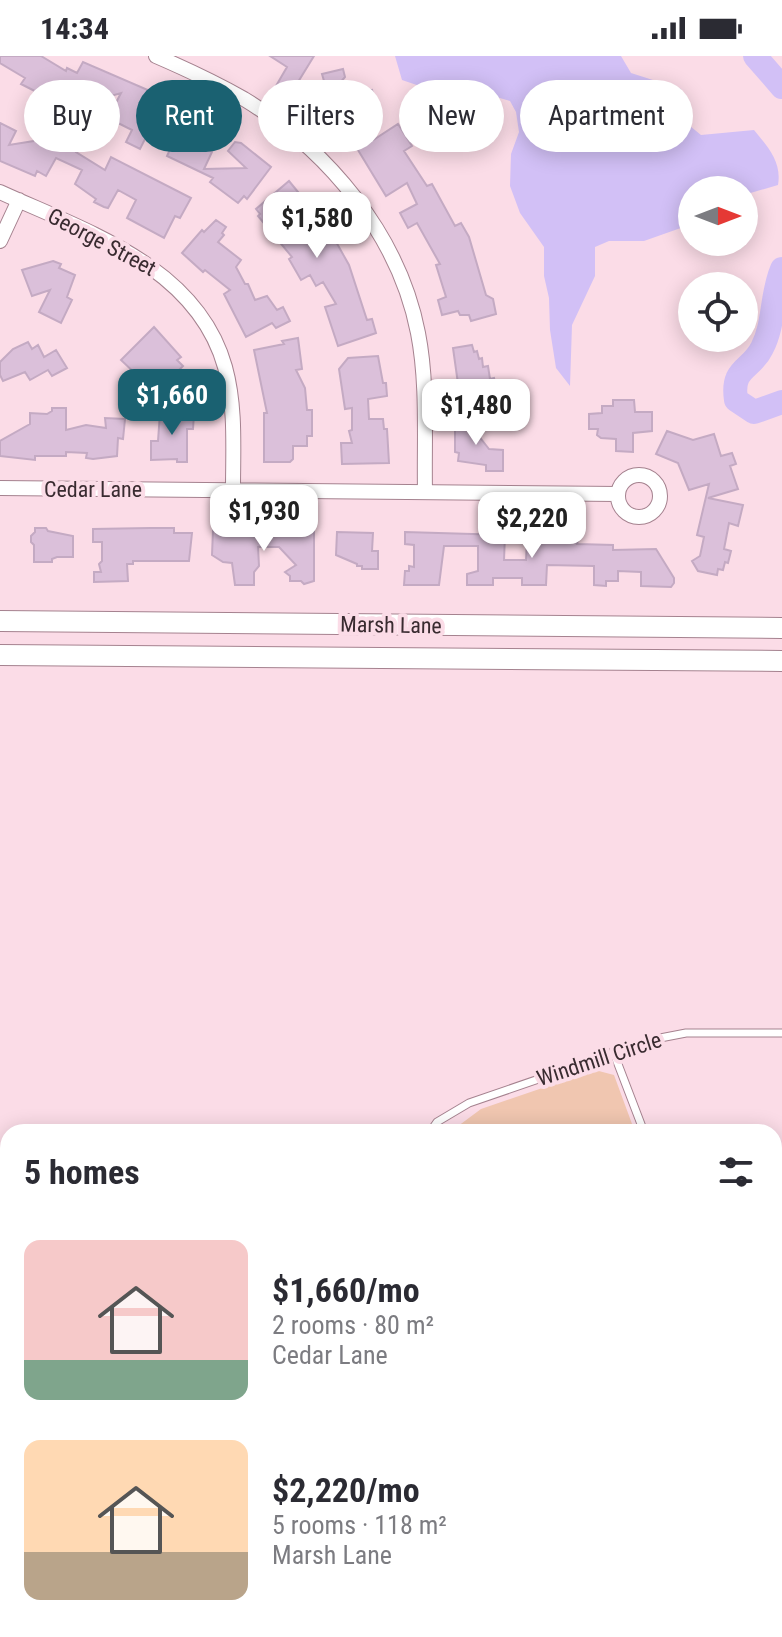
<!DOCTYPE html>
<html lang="en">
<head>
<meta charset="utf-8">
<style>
  :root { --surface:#fff; --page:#f2f2f3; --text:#2b2b33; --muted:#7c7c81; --accent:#1a6171 }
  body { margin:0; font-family:"Roboto Condensed",sans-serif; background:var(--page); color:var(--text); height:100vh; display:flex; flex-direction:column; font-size:30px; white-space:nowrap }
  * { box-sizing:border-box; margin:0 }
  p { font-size:26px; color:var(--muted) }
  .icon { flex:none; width:44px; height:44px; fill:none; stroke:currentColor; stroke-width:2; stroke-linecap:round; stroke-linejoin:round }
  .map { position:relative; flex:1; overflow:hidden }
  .sheet { position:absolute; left:0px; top:1068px; width:782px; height:514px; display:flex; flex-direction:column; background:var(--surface); border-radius:24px 24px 0 0; box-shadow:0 4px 20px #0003 }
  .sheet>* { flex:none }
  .banner { position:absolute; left:24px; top:24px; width:734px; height:72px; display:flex; gap:16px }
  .needle { width:52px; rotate:90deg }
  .tools { position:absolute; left:678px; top:120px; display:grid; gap:16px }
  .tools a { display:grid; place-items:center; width:80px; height:80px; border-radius:50%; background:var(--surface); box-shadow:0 4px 20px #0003; font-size:40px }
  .price { position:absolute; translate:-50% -68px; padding:0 18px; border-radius:16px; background:#fff; color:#222; font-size:26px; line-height:52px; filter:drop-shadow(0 2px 4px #0008) }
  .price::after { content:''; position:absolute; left:50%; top:48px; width:24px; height:18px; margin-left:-12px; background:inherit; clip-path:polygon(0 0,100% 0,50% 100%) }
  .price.on { background:var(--accent); color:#fff }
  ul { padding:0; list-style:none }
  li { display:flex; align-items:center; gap:24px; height:200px; padding:0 24px }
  li span { display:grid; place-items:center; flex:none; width:224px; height:160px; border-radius:16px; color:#555 }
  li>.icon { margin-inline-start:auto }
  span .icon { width:96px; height:96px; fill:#fffc; stroke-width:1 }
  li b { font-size:34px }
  h2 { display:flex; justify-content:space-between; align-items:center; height:96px; padding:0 24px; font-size:34px }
  .pill { padding:0 28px; border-radius:36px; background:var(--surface); box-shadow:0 4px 20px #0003; font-size:28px; line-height:72px }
  .pill.on { background:var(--accent); color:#fff }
  .status { display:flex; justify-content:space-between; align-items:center; height:56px; padding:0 40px; background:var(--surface); direction:ltr }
  .status svg { height:22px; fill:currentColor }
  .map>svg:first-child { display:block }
  .green { fill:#f0c6b0 }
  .water { fill:#d2c0f6 }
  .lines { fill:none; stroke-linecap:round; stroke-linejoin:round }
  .river { stroke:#d2c0f6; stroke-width:24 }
  .building { fill:#dbc0da; stroke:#c4aac3; stroke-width:2 }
  .lane-casing { stroke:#a5828f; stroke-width:9 }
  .street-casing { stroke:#a5828f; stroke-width:16 }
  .secondary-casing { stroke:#a5828f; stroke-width:22 }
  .lane { stroke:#fff; stroke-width:7 }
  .street { stroke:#fff; stroke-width:14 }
  .secondary { stroke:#fff; stroke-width:20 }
  .labels { text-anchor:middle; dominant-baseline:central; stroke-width:8; stroke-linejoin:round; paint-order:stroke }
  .street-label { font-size:22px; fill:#392b30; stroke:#fbdce7 }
</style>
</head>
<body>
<div class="status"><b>14:34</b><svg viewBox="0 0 49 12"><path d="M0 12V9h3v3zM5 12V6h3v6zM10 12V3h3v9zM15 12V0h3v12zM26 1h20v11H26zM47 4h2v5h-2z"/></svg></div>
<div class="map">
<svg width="782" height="1581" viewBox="0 0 782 1581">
  <rect width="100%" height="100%" fill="#fbdce7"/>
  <path class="green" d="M595 1014 614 1019 635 1076H450L481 1053Z
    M0 1517 8 1518V1574H125L127 1581H0Z"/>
  <path class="water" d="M395 0H621L631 17 681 33 683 47 674 57 701 79 754 74C768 91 782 106 778 129L747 138 744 147V134H692V168L644 185H609L595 191V220L572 269 570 330 556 312 550 274 549 242 544 220V191L520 157 510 130 511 98 519 76 516 56 510 45 493 40 461 44 402 24Z"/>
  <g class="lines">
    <path class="river" d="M755 0 782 31
      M782 213C771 238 775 267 762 292 751 315 731 311 736 344L754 356 782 346"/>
  </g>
  <path class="building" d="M0 0H41L66 15 67 12 77 17 83 6 164 41 158 53 199 70 202 64 217 71 206 93 212 96 204 113 246 112 228 95 235 86 241 87 271 111 247 143 244 140 238 147 210 126 213 122 167 100 178 76 159 66 153 77 149 75 140 93 126 86 132 74 108 62 121 37 86 47 76 56 21 28 25 22 0 7Z
    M270 0H314L290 39 276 30 287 11Z
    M343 13 345 21 315 57 305 48 324 25 322 18Z
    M357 29 358 37 372 34 376 51 346 56 342 32Z
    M0 67 16 75 9 89 40 84 45 75 64 83 65 80 80 87 76 96 105 114 111 101 191 142 180 162 175 160 164 182 127 162 136 144 118 134 108 152 104 151 94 146 96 143 75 128 82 114 56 102 46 120 37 115 35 120 0 105Z
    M398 68 412 90 404 95 427 130 432 128 455 170 461 167 469 181 486 239 493 243 496 258 471 265 469 259H460L458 255 442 259 438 244 446 241 436 209 440 208 417 167 408 172 400 157 417 148 407 127 386 140 358 94Z
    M289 125 330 175 349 209 367 264 372 263 376 277 338 290 325 251 336 248 323 226 316 230 310 219 301 224 289 203 292 201 258 160 260 158 256 153Z
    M216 164 226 171 222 177 224 179 218 186 241 204 236 211 245 228H248L255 244 267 240 277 254 283 251 290 265 276 272 272 267 246 281 224 238 230 234 205 214 203 216 182 197 202 174 204 176Z
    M53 205 61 208 59 212 75 219 67 241 72 244 61 267 39 256 50 234 32 240 22 214Z
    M154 271 181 301 177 304 183 310 180 313 188 321 178 332 166 333 148 317 141 323 121 304Z
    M298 282 302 313 296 314 305 332 307 354H312V380H307V390H293V403L290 406H264V357H267L254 294 284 288 282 285Z
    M28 286 32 293 38 289 44 301 56 294 67 312 52 320 48 314 30 324 25 316 3 325 0 319V306L13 293Z
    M472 289 474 296 477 295 479 303 482 302 483 311 488 310 490 323 494 322 497 334 460 342 453 292Z
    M378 300 383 327H386L387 340 368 343 369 363H383L384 373H387L389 407 342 408 341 387H352L349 375 352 374V352L345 353 339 313 348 302Z
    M613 344H634L635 356H652V375L633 377V396L616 395V383L601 382 597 379 598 373H589V358L602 357V350H613Z
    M52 352H66V374L86 369 106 372 105 362 125 363 123 383 118 382 117 400 93 403 86 402 87 397 66 396V400H35V404L0 400V385L30 368V357L47 358 52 355Z
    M160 357 194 358 193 373H187V406H177V403L151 404V385H158Z
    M460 361 478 362V379L489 393 503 394V415H486V409L458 405 459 397 455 396V370H460Z
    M667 375 693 384 714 378 721 400 732 397 736 408 730 410 738 433 708 442 743 449 738 470 729 467 724 493 731 495 728 507 725 506 723 514 718 513 717 519 698 515 692 505 700 500 704 481 697 479 709 428 689 434 678 407 656 398Z
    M231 469 235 475H255V480L299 479V474L314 475V525L304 528 301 525H290V520L285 516 296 509 279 491H258L259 510 254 516V529H235L232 507 223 506 212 499 213 474H226Z
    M35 472H46L48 475 73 480V501H57L52 503V506H34V489L31 486V480L35 476Z
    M150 472H174V477H192L189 505H133V508H127L128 525 94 526V516H101L99 508 102 505V486H93V473Z
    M337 476 373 477 372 495H378V513H362V510H357V508L336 499Z
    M405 476 505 479 504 504H526L527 484 544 486 545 479 567 480V484H578L577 488 613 489V494L656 493 674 522V527L671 531 641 530V516L618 515V525H606V530L594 529V510L547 509 546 529H522V522H493V529H467V518L478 515V490H444L439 529H404L405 515H409V510L414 511V489L405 488Z"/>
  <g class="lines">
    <defs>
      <path id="lane" d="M613 995 644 1076
        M430 1076 437 1066 469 1047 655 983 686 977H782
        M0 1468 8 1467
        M0 1508H8
        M438 1574 461 1581
        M143 1581V1574
        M178 1581 179 1574
        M476 1581 480 1574"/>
      <path id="street" d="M156 0C186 13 216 27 244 43 328 94 399 179 418 277 428 328 424 384 425 436
        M0 136C85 175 197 210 225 311 236 351 233 393 233 434
        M0 185 19 144
        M618 440a21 21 0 1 1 42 0a21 21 0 1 1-42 0Z
        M0 432 618 438"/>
      <path id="secondary" d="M0 565 782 572
        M0 599 782 605"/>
    </defs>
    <use href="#lane" class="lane-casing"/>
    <use href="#street" class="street-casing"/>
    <use href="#secondary" class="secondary-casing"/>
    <use href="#lane" class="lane"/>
    <use href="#street" class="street"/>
    <use href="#secondary" class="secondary"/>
  </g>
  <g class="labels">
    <g class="street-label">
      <text transform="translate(102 186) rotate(28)">George Street</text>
      <text x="93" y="433">Cedar Lane</text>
      <text transform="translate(391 569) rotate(1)">Marsh Lane</text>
      <text transform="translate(599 1003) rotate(-18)">Windmill Circle</text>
    </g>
  </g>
</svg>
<div class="tools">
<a><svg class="needle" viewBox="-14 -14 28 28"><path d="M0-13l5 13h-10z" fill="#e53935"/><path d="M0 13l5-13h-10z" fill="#7c7c81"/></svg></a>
<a><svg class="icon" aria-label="locate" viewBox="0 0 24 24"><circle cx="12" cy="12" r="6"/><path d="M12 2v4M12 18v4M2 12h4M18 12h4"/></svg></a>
</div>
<b class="price" style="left:317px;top:204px">$1,580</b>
<b class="price on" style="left:172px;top:381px">$1,660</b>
<b class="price" style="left:476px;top:391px">$1,480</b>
<b class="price" style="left:264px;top:497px">$1,930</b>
<b class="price" style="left:532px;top:504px">$2,220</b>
<div class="banner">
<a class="pill">Buy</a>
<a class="pill on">Rent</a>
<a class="pill">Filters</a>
<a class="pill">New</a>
<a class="pill">Apartment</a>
</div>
<section class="sheet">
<h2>5 homes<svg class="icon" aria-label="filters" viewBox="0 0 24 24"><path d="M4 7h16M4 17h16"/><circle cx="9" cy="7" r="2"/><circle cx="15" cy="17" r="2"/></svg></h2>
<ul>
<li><span style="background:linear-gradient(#f6c9c9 75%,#7fa58c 0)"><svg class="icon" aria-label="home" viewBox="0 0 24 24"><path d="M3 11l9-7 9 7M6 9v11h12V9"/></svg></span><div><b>$1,660/mo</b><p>2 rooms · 80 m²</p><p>Cedar Lane</p></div></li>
<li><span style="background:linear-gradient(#ffd9b3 70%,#b9a48a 0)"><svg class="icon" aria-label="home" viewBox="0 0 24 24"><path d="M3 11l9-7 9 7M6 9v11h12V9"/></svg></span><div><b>$2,220/mo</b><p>5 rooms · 118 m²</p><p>Marsh Lane</p></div></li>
</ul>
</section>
</div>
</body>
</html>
